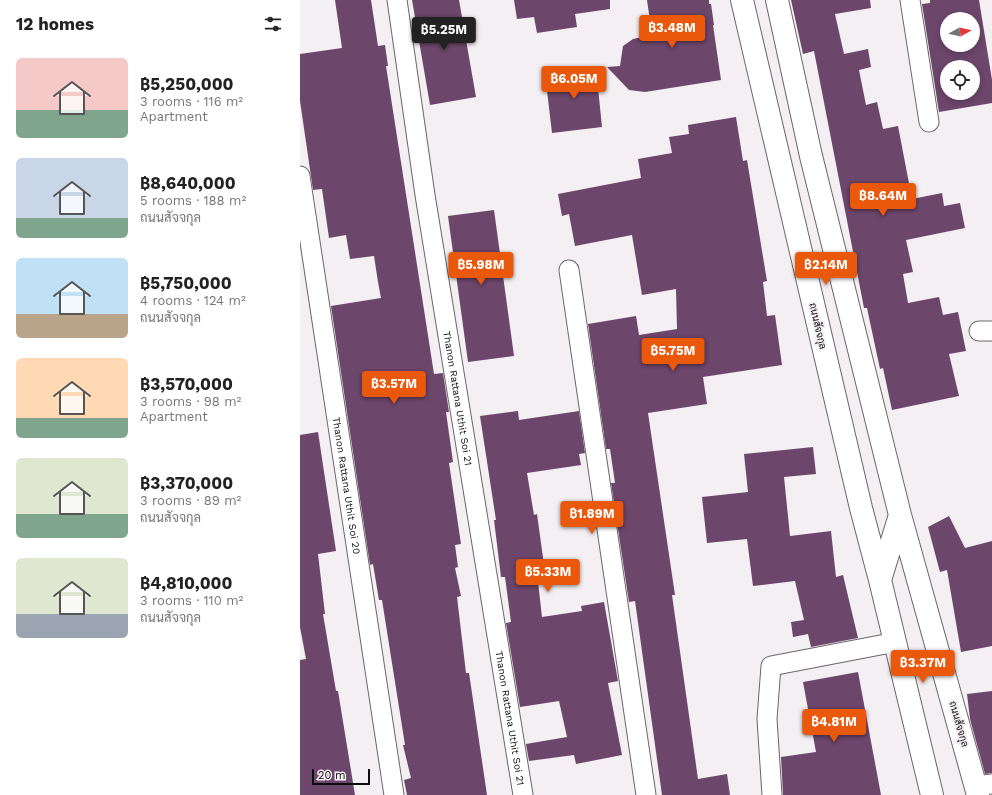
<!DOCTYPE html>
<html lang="en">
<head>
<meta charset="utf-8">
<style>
  :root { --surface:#fff; --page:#f2f2f2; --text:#222; --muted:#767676; --accent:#ea580c }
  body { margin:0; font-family:"Work Sans",Sarabun,sans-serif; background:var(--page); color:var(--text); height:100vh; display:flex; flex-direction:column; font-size:15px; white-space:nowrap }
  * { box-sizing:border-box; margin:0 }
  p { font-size:13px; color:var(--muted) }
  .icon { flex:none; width:22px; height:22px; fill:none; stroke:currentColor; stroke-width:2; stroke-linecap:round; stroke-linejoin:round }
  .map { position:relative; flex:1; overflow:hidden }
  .panel { display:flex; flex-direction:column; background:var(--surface); width:300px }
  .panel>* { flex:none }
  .needle { width:26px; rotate:82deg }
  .tools { position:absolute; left:640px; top:12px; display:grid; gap:8px }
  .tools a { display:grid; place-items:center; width:40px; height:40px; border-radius:50%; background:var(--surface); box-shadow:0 2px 6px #0003; font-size:20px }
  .scale { position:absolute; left:12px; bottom:10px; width:58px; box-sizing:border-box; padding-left:4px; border:2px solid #0d0c0d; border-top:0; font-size:11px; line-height:14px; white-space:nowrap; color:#0d0c0d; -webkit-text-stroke:3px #f4eff3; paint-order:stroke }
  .price { position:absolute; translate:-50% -34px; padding:0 9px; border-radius:4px; background:var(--accent); color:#fff; font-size:13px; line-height:26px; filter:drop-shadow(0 1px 2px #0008) }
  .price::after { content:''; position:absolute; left:50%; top:24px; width:12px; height:9px; margin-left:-6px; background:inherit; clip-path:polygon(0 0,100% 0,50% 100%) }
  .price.active { background:#222; color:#fff }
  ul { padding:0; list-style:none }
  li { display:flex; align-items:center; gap:12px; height:100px; padding:0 16px }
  li span { display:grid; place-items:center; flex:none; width:112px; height:80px; border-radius:6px; color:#555 }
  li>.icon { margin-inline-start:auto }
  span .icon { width:48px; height:48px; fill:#fffc; stroke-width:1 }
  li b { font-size:17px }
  h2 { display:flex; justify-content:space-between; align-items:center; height:48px; padding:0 16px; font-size:17px }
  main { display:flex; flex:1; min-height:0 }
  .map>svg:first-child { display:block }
  .building { fill:#6c466b; fill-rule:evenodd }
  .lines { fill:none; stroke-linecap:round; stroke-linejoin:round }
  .street-casing { stroke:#6a666a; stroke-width:21 }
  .secondary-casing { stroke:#6a666a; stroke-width:24 }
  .street { stroke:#fff; stroke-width:19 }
  .secondary { stroke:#fff; stroke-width:22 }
  .labels { text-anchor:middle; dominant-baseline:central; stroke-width:4; stroke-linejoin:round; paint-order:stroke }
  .street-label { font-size:10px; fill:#0d0c0d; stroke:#f4eff3 }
</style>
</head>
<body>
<main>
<section class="panel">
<h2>12 homes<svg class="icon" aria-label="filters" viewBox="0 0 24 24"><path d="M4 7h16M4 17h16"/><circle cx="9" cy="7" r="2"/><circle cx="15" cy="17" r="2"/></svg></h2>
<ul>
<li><span style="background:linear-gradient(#f6c9c9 65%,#7fa58c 0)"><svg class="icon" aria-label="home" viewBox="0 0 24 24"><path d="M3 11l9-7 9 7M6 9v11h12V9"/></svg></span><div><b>฿5,250,000</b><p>3 rooms · 116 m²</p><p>Apartment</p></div></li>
<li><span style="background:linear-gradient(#c9d6e8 75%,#7fa58c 0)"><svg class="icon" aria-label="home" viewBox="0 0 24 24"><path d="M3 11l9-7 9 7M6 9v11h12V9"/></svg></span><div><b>฿8,640,000</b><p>5 rooms · 188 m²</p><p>ถนนสัจจกุล</p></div></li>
<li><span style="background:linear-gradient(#bfe0f5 70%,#b9a48a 0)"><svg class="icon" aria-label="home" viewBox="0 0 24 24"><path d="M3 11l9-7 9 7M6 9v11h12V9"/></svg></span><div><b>฿5,750,000</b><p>4 rooms · 124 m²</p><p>ถนนสัจจกุล</p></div></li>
<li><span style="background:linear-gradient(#ffd9b3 75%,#7fa58c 0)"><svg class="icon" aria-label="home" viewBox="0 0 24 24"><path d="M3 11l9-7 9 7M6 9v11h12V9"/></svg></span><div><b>฿3,570,000</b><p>3 rooms · 98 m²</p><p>Apartment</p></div></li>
<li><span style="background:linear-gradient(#dfe7d0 70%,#7fa58c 0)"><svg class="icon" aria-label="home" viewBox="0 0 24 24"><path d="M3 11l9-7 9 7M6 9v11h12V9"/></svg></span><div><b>฿3,370,000</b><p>3 rooms · 89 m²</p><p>ถนนสัจจกุล</p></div></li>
<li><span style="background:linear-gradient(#dfe7d0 70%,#9aa5b1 0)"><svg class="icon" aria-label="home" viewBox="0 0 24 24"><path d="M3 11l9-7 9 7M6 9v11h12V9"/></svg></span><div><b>฿4,810,000</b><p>3 rooms · 110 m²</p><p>ถนนสัจจกุล</p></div></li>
</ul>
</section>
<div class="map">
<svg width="692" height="795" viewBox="0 0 692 795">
  <rect width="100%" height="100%" fill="#f4eff3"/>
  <path class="building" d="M35 0H71L78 46 85 45 88 66H86L134 374 143 373 149 412H146L153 462 149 463 161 544 155 545 158 567 155 568 161 596 157 597 166 673H169L187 795H107L104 780 111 778 103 745H105L82 600H79L73 564 70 565 31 306 81 298 78 282 74 256 50 259 46 235 29 238 22 189 13 190 0 101V54L42 48Z
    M112 0H159L176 97 130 105Z
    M214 0H310V9L275 14 277 27 237 33 234 17 217 19Z
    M347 0H409V4H411L414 25H413L421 80 345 92 329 90 307 67 320 66 323 46 333 39 352 35Z
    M491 0H570L571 8 535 14 544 54 568 49 571 67 559 70 566 105 577 102 583 129 598 126 612 199 642 193 644 206 660 203 665 228 606 240 613 272 603 274 608 303 639 297 643 315 658 312 666 351 649 354 659 396 592 410 583 368 580 369 567 308H564L514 51 503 54Z
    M630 0H679L692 80V103L639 112 622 4 630 3ZM647 19H673V45H647ZM647 67H673V93H647Z
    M296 68 302 127 252 133 245 74Z
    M436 117 443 161 447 160 467 281 463 282 467 316 475 315 482 365 403 377 407 404 348 413 375 595H372L398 779 427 774 430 795H362L335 601 329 602 311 483H315L310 449H306L288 324 336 316 339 335 377 329 376 289 342 295 332 235 275 246 269 214 262 216 258 194 341 178 338 159 372 153 369 137 389 134 388 125Z
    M194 210 214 356 168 362 148 216Z
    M218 411 219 420 279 411 285 453 279 454 281 465 227 473 234 515 237 514 245 572 237 573 242 617 282 611 281 606 304 602 318 681 308 683 322 755 276 764 274 755 229 761 226 744 267 737 259 701 220 707 206 623 211 622 205 577H201L194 520H196L180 416Z
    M18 432 36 551 18 554 25 614H23L36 691H38L55 795H0V660L6 659 0 627V435Z
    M513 447 516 474 484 477 490 536 531 531 536 577 543 575 558 638 511 647 508 634 493 637 491 622 504 620 495 581 453 586 447 539 407 543 402 497 448 492 444 454Z
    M649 516 665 548 692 541V646L661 652 647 570 640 572 628 527Z
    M558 672 581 795H483L481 757 516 752 503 682Z
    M692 691V773L685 774 670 719 667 694Z"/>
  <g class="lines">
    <defs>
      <g id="street">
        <path id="s1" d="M97 0 125 195 223 795"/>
        <path d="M610 0 629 122"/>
        <path id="s2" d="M0 176 94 795"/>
        <path d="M269 270 346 795"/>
        <path d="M679 331H692"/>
        <path d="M676 786 692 784"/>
        <path d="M472 795 467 719 471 666 596 642"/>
      </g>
      <path id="secondary" d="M442 0 561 508 580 580 632 795
        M477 0 511 156 600 515 678 795
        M580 580 600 515"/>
    </defs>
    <use href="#street" class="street-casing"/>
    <use href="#secondary" class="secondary-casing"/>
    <use href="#street" class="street"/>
    <use href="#secondary" class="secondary"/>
  </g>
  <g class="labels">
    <g class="street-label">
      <text transform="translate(518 326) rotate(77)">ถนนสัจจกุล</text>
      <text stroke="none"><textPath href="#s1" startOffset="403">Thanon Rattana Uthit Soi 21</textPath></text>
      <text stroke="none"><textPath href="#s2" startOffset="313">Thanon Rattana Uthit Soi 20</textPath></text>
      <text stroke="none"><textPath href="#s1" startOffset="727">Thanon Rattana Uthit Soi 21</textPath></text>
      <text transform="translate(659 724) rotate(74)">ถนนสัจจกุล</text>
    </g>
  </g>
</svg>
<div class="tools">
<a><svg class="needle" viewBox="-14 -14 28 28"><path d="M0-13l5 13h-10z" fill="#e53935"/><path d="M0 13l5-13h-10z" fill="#767676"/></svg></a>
<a><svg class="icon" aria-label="locate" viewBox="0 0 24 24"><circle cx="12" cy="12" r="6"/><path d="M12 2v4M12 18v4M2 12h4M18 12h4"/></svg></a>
</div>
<div class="scale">20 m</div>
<b class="price" style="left:372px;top:49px">฿3.48M</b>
<b class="price active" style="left:144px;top:51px">฿5.25M</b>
<b class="price" style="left:274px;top:100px">฿6.05M</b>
<b class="price" style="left:583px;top:217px">฿8.64M</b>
<b class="price" style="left:181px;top:286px">฿5.98M</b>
<b class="price" style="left:526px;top:286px">฿2.14M</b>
<b class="price" style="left:373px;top:372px">฿5.75M</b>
<b class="price" style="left:94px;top:405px">฿3.57M</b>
<b class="price" style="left:292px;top:535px">฿1.89M</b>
<b class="price" style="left:248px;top:593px">฿5.33M</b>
<b class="price" style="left:623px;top:684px">฿3.37M</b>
<b class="price" style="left:534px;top:743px">฿4.81M</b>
</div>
</main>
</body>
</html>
